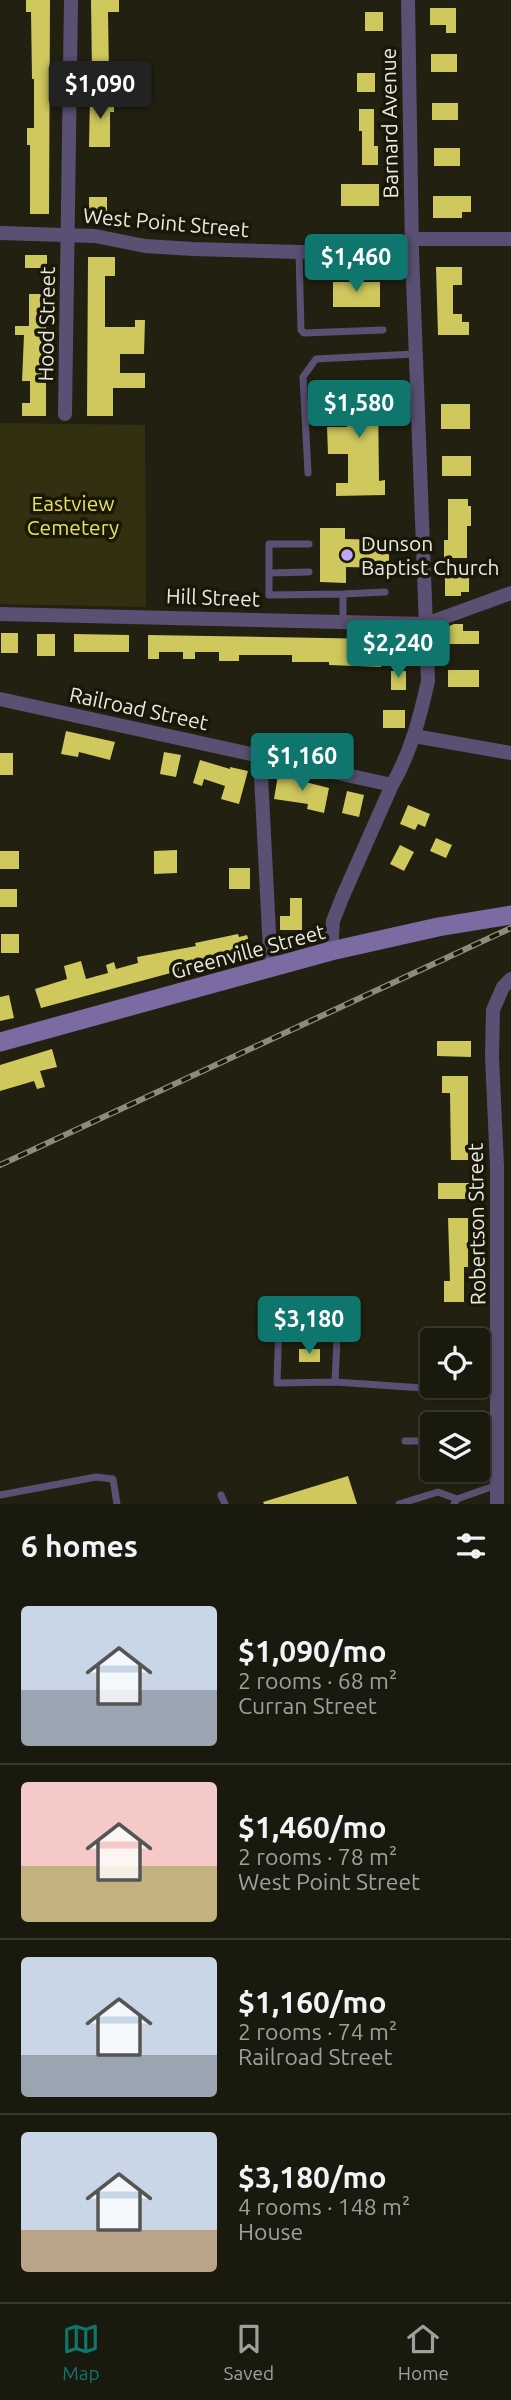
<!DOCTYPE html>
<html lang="en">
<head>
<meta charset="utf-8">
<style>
  :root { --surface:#1a190d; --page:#232216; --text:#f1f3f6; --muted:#9fa09d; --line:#38382e; --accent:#0f766e }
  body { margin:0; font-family:Ubuntu,sans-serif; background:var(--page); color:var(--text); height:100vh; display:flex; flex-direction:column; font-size:26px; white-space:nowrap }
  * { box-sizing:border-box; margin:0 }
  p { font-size:23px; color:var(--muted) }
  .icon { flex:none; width:38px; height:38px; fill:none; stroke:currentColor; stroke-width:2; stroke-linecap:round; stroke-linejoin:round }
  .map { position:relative; height:1504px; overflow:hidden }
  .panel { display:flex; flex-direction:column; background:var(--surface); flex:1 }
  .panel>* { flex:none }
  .buttons { position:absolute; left:420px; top:1328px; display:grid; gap:14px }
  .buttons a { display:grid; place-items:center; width:70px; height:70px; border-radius:7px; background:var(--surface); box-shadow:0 4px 10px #0003,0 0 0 2px var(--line); font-size:35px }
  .price { position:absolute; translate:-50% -60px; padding:0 16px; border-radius:7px; background:var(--accent); color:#fff; font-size:23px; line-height:46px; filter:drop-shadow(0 2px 4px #0008) }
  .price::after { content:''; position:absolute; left:50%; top:42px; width:21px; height:16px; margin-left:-10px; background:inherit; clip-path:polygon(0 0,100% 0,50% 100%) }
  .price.on { background:#222; color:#fff }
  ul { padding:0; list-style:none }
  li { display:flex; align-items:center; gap:21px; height:175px; padding:0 21px }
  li+li { border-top:2px solid var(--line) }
  li span { display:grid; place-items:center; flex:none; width:196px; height:140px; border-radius:7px; color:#555 }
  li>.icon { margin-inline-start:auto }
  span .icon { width:84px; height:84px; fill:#fffc; stroke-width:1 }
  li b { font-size:30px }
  h2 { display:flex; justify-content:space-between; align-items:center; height:84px; padding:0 21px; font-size:30px }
  .dock { display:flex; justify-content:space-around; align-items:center; height:98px; border-top:2px solid var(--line); background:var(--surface); font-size:19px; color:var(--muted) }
  .dock a { display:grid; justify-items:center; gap:4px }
  .dock .on { color:var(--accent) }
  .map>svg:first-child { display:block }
  .green { fill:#323011 }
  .building { fill:#cfc85d }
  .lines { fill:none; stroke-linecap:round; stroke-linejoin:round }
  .lane { stroke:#5a5073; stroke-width:7 }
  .street { stroke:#5a5073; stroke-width:14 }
  .secondary { stroke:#7c6ba3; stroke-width:19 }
  .rail-casing { stroke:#8b8b7e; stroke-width:6 }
  .rail { stroke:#181708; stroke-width:3.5; stroke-dasharray:10; stroke-linecap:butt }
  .poi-dot { fill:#bfa9f4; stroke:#181708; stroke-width:2.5 }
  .labels { text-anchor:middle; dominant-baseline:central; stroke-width:7; stroke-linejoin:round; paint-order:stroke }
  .street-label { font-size:21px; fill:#e9e9df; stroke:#181708 }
  .park-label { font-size:21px; fill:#ece255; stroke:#181708 }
  .poi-label { font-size:21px; fill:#e9e9df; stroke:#181708; text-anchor:start }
</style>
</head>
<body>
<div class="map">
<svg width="511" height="1504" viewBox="0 0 511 1504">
  <rect width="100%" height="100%" fill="#222111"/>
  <path class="green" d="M0 423 145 425 146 607 0 604Z"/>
  <path class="building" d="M26 0H50L49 214H30V145H27V128H34V79H32L31 12H26Z
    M91 0H119V12H108L109 74H92Z
    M430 8H456V33H446V25H430Z
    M365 12H383V31H365Z
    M431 54H457V72H431Z
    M357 73H375V92H357Z
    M90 96H114V112H110V147H89Z
    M432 103H458V120H432Z
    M359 109H374V146H378V165H362V131H359Z
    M434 148H460V166H434Z
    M341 184H379V206H341Z
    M433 196H471V212H462V218H433Z
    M89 197H107V214H89Z
    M25 255H47V268H25Z
    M88 257H115V276H105V327H135V320H145L144 354H120V373H145V388H113V416H87Z
    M436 267H462V285H453V314H462V322H469V335H438Z
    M333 282H380V307H333Z
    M29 294H46V416H22V403H30V381H22L24 335H15V326H29Z
    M341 383H382L383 396H378L379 481 385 480V495L336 496V483H348V454H328L327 427H347L346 397H341Z
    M441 404H470V429H441Z
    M442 456H471V476H442Z
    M448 499H468V506H471V526H467V558H444V540H448Z
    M320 528H345V539L389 540V568L346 567V583L320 582Z
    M445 576H469V592H461V596H445Z
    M454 624H463V631H479V644H447V627Z
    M1 633H18V653H1Z
    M37 634H55V656H37Z
    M74 634 129 635V652H74Z
    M148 635 381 639V667L329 665V662H292V655H239V661H219V652H195V659H183V652H159V659H148Z
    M448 670H479V687H448Z
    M391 671H406V690H391Z
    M383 710H405V728H383Z
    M66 731 115 742 110 760 79 752 78 757 61 754Z
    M164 752 181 755 176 777 160 774Z
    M0 753H13V775H0Z
    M200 760 230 769V767L248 771 239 804 221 799 225 786 204 779 202 786 193 783Z
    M278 775 329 788 324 813 307 809 308 804 274 799Z
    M347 791 364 795 359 817 342 813Z
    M408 805 430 814 425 827 418 824 415 830 400 824Z
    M436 838 452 845 446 858 430 851Z
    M400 845 414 852 404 871 390 864Z
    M177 850V873L154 874V851Z
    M0 851H19V869H0Z
    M229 868H250V889H229Z
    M0 889H17V907H0Z
    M290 898H302V930H280V916H290Z
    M1 934H19V953H1Z
    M238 934 239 937 247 935 252 951 41 1008 35 989 67 979 64 966 81 961 86 979 108 973 106 965 114 962 116 969 138 963 137 957 196 946 195 943Z
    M9 995 14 1018 0 1021V997Z
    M437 1041H471V1057L437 1056Z
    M52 1049 57 1067 40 1071 45 1087 37 1089 34 1081 0 1091V1065Z
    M442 1076H468V1160H451L450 1093H442Z
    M438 1183H470V1199H438Z
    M448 1218H468V1267H464V1302H444V1281H450Z
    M299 1349H320V1362H299Z
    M348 1476 357 1504H264L263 1502Z"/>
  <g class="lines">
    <path class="lane" d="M299 252 301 330 304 333 383 330
      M308 473 303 377 316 359 415 354
      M309 544H269V595L343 594
      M269 573 309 572
      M343 621V594L385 592
      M335 1382 338 1318 279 1321 277 1383 335 1382 497 1393
      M405 1441H432
      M478 1441H498
      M0 1495 96 1477 113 1479 117 1504
      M221 1495 225 1504
      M399 1504 438 1492 457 1499
      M454 1504 457 1499 497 1485"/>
    <path class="street" d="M0 233 95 236 145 246 193 249 299 252H412
      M411 239H511
      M65 414 71 0
      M0 614 426 624 511 593
      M0 699 392 785
      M414 736 511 753
      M260 756 270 952 274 968
      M331 951 333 921 342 898 392 785C411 752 420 717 428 681L412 252 408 0
      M497 1504V1166L492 1057 493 1010 503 987 511 979"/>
    <path class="secondary" d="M0 1042 331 951 438 927 511 915"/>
    <defs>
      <path id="rail" d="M0 1165 511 928"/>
    </defs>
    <use href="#rail" class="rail-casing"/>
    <use href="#rail" class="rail"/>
  </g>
  <circle class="poi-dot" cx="347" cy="555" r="7"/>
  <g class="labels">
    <g class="street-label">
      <text transform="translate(389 123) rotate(-91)">Barnard Avenue</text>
      <text transform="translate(166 222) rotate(5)">West Point Street</text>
      <text transform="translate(46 324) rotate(-89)">Hood Street</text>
      <text transform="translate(213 597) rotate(2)">Hill Street</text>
      <text transform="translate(139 708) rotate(12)">Railroad Street</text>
      <text transform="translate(248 951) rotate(-15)">Greenville Street</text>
      <text transform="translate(476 1224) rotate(-91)">Robertson Street</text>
    </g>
    <g class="park-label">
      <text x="73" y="503">Eastview<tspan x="73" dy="24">Cemetery</tspan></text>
    </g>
    <g class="poi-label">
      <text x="361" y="543">Dunson<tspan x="361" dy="24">Baptist Church</tspan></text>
    </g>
  </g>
</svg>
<div class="buttons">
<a><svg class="icon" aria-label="locate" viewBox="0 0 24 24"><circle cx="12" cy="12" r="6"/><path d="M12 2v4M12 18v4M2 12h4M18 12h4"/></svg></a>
<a><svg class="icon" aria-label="layers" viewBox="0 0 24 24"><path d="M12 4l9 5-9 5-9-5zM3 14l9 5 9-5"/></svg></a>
</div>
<b class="price on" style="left:100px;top:121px">$1,090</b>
<b class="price" style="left:356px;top:294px">$1,460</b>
<b class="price" style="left:359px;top:440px">$1,580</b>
<b class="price" style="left:398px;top:680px">$2,240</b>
<b class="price" style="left:302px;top:793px">$1,160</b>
<b class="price" style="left:309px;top:1356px">$3,180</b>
</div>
<section class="panel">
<h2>6 homes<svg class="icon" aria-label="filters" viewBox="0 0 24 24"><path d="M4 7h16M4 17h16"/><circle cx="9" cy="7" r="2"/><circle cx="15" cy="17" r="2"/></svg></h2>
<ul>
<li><span style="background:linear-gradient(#c9d6e8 60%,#9aa5b1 0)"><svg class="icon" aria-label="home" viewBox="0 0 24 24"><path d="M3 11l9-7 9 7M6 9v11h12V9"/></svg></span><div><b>$1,090/mo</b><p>2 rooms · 68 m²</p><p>Curran Street</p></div></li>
<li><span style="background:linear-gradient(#f6c9c9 60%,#c2b280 0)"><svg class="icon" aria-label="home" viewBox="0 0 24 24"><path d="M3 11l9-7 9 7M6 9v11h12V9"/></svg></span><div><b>$1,460/mo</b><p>2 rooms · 78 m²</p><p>West Point Street</p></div></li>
<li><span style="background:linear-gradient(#c9d6e8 70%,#9aa5b1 0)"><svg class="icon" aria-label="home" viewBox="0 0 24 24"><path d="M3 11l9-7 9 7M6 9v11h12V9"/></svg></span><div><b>$1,160/mo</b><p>2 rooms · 74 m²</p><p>Railroad Street</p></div></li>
<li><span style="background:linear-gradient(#c9d6e8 70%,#b9a48a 0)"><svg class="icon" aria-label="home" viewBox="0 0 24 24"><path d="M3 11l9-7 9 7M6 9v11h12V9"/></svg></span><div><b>$3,180/mo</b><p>4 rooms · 148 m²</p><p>House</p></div></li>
</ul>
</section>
<nav class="dock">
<a class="on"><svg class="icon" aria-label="map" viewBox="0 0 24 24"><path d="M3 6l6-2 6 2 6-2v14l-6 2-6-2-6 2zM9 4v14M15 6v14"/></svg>Map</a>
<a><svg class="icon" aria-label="saved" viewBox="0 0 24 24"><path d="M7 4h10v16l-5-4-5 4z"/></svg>Saved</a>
<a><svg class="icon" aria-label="home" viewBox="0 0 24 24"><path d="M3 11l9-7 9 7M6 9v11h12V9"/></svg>Home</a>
</nav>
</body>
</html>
